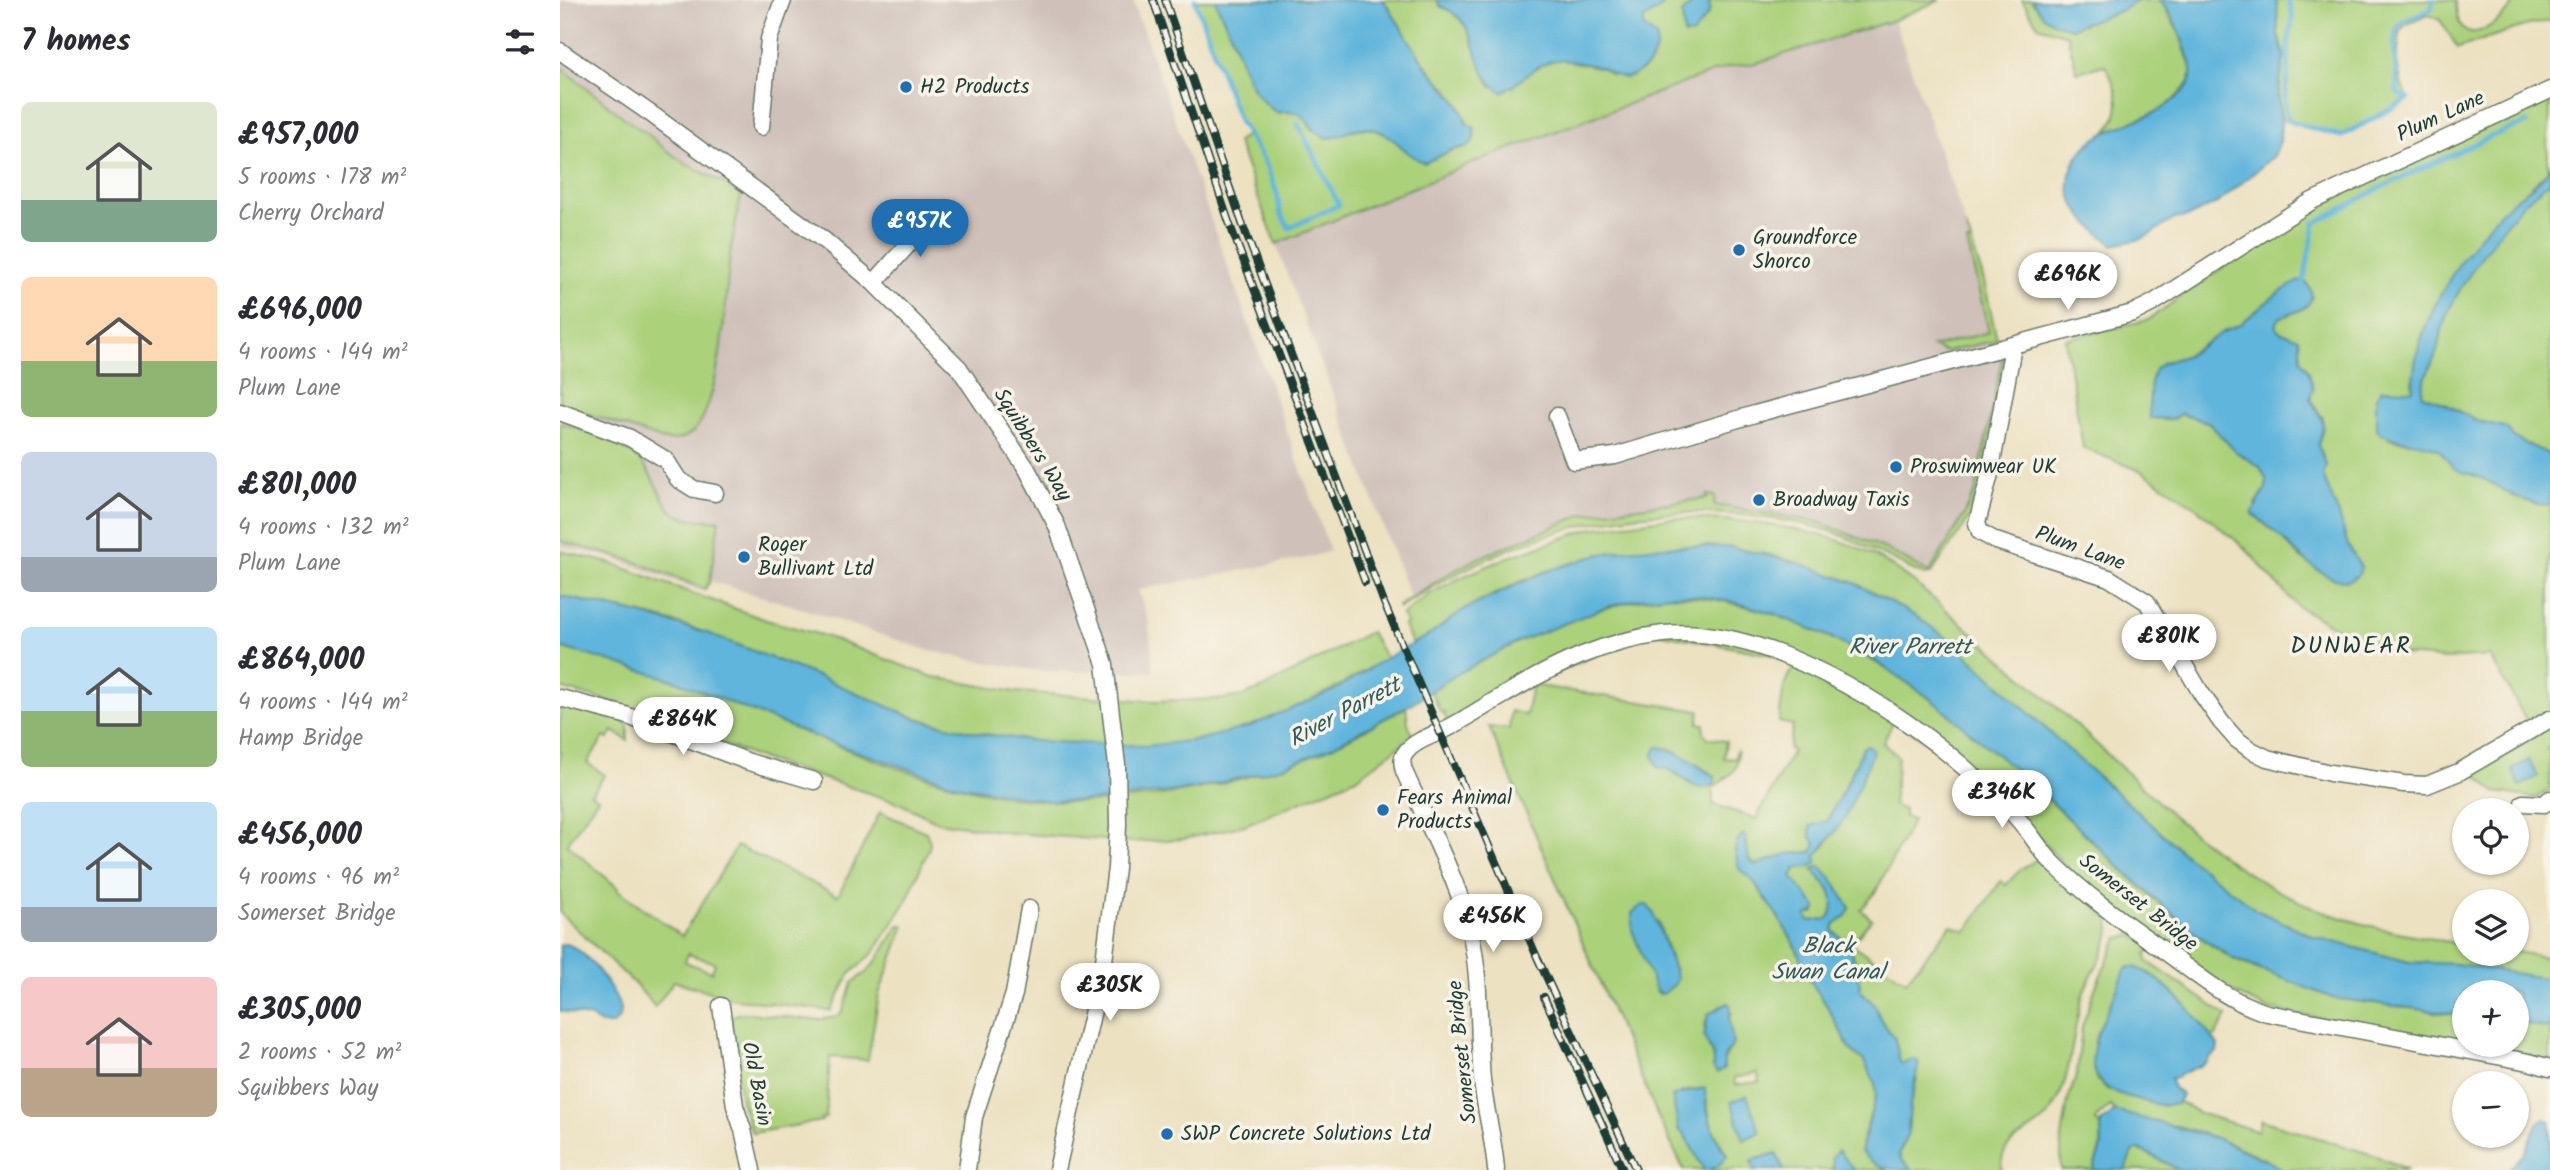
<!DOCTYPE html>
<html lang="en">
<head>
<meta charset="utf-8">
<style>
  :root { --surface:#fff; --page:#f7f7f7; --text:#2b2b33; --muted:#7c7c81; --accent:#1f6fb2 }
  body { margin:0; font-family:Kalam,sans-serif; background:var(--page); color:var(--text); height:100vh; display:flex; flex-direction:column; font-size:26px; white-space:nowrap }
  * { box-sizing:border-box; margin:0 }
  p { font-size:23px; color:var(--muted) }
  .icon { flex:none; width:38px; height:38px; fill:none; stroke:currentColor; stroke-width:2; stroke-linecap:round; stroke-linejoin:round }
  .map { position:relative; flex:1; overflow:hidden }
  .panel { display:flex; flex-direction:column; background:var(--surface); width:560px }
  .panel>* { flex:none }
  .tools { position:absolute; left:1892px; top:798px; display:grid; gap:14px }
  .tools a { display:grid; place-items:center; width:77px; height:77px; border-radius:50%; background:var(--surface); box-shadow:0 2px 5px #0004; font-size:35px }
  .price { position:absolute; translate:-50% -60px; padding:0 16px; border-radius:24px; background:#fff; color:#222; font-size:23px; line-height:46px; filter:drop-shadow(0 2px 4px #0008) }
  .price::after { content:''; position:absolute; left:50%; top:42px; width:21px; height:16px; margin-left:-10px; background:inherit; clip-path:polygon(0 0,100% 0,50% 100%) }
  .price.on { background:var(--accent); color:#fff }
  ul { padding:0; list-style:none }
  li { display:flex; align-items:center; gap:21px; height:175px; padding:0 21px }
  li span { display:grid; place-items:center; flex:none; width:196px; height:140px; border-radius:10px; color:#555 }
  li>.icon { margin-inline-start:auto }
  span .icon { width:84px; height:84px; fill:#fffc; stroke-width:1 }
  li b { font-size:30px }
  h2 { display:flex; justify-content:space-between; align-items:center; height:84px; padding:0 21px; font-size:30px }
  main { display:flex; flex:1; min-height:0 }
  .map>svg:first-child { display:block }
  .industrial { fill:#cfc1ba }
  .green { fill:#abd17a; stroke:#658757; stroke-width:2; fill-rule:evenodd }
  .water { fill:#60b5dc; stroke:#407988; stroke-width:2 }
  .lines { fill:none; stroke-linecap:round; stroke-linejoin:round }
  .stream { stroke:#60b5dc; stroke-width:5 }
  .minor-casing { stroke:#677665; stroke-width:19 }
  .minor { stroke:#fff; stroke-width:16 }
  .rail-casing { stroke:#1f3d34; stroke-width:8 }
  .rail { stroke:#f7f3e8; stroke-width:5; stroke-dasharray:16; stroke-linecap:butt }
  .poi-dot { fill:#1f6fb2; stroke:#f7f3e8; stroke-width:2.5 }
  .labels { text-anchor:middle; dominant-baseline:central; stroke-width:7; stroke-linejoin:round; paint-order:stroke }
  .poi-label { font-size:21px; fill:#1f3d34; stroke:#f7f3e8; text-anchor:start }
  .street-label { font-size:21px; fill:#1f3d34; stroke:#f7f3e8 }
  .water-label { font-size:23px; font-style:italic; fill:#2f5b5e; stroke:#f7f3e8 }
  .quarter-label { font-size:24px; letter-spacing:2px; fill:#1f3d34; stroke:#f7f3e8 }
</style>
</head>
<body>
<main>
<section class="panel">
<h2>7 homes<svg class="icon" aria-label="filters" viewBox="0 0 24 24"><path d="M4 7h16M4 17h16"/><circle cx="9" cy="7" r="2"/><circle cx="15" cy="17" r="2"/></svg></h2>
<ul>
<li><span style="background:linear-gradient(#dfe7d0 70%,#7fa58c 0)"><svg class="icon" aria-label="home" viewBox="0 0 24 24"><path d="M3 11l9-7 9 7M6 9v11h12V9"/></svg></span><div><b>£957,000</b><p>5 rooms · 178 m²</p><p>Cherry Orchard</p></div></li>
<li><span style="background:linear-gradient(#ffd9b3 60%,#8fb573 0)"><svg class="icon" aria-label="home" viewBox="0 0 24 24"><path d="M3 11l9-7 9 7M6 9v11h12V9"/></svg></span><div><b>£696,000</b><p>4 rooms · 144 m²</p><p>Plum Lane</p></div></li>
<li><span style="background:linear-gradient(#c9d6e8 75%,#9aa5b1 0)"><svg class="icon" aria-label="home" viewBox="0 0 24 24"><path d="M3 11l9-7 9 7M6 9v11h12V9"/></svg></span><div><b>£801,000</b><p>4 rooms · 132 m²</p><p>Plum Lane</p></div></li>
<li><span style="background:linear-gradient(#bfe0f5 60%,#8fb573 0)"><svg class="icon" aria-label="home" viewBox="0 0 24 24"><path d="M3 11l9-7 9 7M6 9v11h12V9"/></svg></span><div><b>£864,000</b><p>4 rooms · 144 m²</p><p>Hamp Bridge</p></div></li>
<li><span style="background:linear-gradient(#bfe0f5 75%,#9aa5b1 0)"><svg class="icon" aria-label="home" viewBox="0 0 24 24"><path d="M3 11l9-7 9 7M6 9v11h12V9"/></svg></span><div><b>£456,000</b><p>4 rooms · 96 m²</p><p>Somerset Bridge</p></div></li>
<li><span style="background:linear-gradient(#f6c9c9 65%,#b9a48a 0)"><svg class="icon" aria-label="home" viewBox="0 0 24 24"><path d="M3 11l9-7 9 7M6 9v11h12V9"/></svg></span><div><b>£305,000</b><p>2 rooms · 52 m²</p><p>Squibbers Way</p></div></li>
</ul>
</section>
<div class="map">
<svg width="1990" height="1170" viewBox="0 0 1990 1170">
  <rect width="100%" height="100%" fill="#f7f3e8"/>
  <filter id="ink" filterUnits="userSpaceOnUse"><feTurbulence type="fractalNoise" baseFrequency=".0143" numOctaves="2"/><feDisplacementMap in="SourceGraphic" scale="14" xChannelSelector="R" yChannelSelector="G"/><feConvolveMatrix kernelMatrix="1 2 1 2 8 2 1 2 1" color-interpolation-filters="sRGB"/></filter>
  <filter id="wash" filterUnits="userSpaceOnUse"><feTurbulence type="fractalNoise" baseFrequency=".00686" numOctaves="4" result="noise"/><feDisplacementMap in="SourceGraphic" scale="28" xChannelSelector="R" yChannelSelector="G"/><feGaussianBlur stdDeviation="1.57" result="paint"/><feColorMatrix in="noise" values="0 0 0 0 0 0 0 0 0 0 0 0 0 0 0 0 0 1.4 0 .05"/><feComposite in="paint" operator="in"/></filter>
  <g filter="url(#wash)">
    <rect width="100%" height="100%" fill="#ece1c1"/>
    <path class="industrial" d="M0 0H572L770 551 747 558 578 590 589 623 593 672 481 671 424 662 367 650 250 611 150 581 144 592 48 557 0 547Z
      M1334 20 1406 226 1411 241 1407 243 1429 333 1442 356 1416 490 1404 515 1369 573 1326 549 1259 522 1153 505 1147 496V498L1024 514 888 574 850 597 716 244 915 162 1153 72 1168 67 1196 63Z"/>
    <path class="green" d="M635 0H655C661 15 670 30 675 45 685 73 691 96 717 113L732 110 742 114 753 130 772 138C801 124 819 125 843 147 851 154 855 159 865 163L892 150 909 146 915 136C905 122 902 107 891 93 884 84 875 78 869 69 852 48 839 22 823 0H877L880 6C916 19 913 58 931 86L953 87 960 79 985 62 1000 59 1042 68 1051 75 1091 34 1084 27V19L1103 6V0H1135C1127 10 1123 23 1125 35L1149 13 1150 0H1380L1334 20 1196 63 1168 67 1153 72 915 162 716 244 677 142 687 134 679 121Z
      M1462 0H1472V3L1511 28 1560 11 1579 0 1601 1 1620 35 1631 68 1630 82 1606 108 1546 132C1566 111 1557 87 1545 65L1517 72 1507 35 1478 26Z
      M1717 0H1896C1895 56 1938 27 1957 0H1990V21L1964 26 1898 48 1880 20 1868 15 1845 25 1840 32 1837 61 1842 87 1849 99 1781 136 1721 119 1718 95 1724 55 1718 36Z
      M0 67 72 124 88 134 101 146 126 164 167 185 181 196C177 216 173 235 170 255 165 301 163 377 142 419 134 435 121 442 104 440L0 404Z
      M1990 96C1990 110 1990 123 1988 136 1985 148 1990 159 1988 171L1932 222 1894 273 1882 294 1852 381 1853 391 1822 389 1816 412 1829 439 1861 443 1876 448 1885 454 1893 467 1928 481 1954 497 1975 504 1990 505V712L1969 725 1930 656 1886 659 1847 655 1791 636 1737 606 1684 547 1633 505 1581 471 1523 448 1505 339 1588 320 1722 225 1826 172ZM1718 293 1727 315 1718 318 1715 326 1720 332 1739 338 1741 360 1749 372 1753 389 1750 399 1763 418 1758 445 1766 465 1763 476 1779 515 1788 546 1794 554 1765 574 1739 557 1721 537 1702 522 1696 504 1706 488V479L1700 467 1675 451 1648 422 1620 414 1613 419 1603 420C1589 392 1585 390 1603 362L1623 357 1663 332 1679 325Z
      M1990 182V455L1954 438 1947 428 1918 421 1885 404 1863 395 1862 391C1863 379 1871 367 1875 356 1880 342 1882 327 1887 314 1905 276 1954 203 1990 182Z
      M1406 226 1424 281 1437 340 1386 352 1373 347 1429 332 1407 242 1411 241Z
      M1445 356 1421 488 1410 517 1371 574 1364 575C1334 562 1305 544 1273 532 1247 523 1218 520 1190 516 1073 502 973 529 871 588 860 594 850 602 839 608L838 606 888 574 918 558 1024 514 1147 498V495L1155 496 1154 505 1259 522 1326 549 1369 573 1404 515 1416 490 1442 357Z
      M0 423C26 431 54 440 75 456 93 469 102 507 116 514 129 521 145 520 159 520L150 581 145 589 73 561 0 541Z
      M1111 518C1173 518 1258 526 1313 555 1348 574 1379 604 1409 630 1449 665 1489 700 1528 736 1577 782 1624 830 1680 868 1705 884 1732 900 1760 910 1805 928 1856 935 1904 945V954L1957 952 1990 958V979L1897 964 1849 962 1755 937 1696 910 1628 857 1514 755 1394 643 1297 584 1239 563 1207 554 1146 546H1116L1064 550 1037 555 984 572 955 584 903 610 871 634 852 644 844 625 847 624 842 615 869 594 902 577 946 558 1029 529Z
      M0 551 50 563 206 620 265 636 373 677 455 692 595 701 663 699 682 696 701 689 810 632 826 658C768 694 705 727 638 740 556 756 439 741 360 719 324 710 291 689 257 676 221 662 185 647 149 634 101 616 50 607 0 596Z
      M1109 595C1280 601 1416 730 1533 842 1572 879 1628 935 1675 960 1704 974 1735 980 1766 987 1803 996 1841 1005 1879 1013L1904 1015V1043L1707 1009 1660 986 1513 874 1433 788 1254 663 1088 631 887 723 884 712 881 713 871 691C942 644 1024 606 1109 595Z
      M0 647C39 658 79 667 117 681 231 725 366 793 488 801 576 807 686 784 767 749 794 737 820 721 846 707L848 723 853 736 797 778 685 825 624 839 572 842 452 833 378 822 339 803 191 755 52 702 0 688Z
      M1236 666 1335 718 1323 743 1338 757 1333 805 1344 810V817L1353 820 1316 891 1301 910 1312 919 1291 944 1346 981 1391 925 1406 931 1441 881 1446 885 1461 869 1478 859 1484 862 1548 918C1557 938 1532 970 1524 991 1511 1029 1513 1083 1490 1113 1474 1135 1437 1138 1442 1170H1353L1342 1161 1339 1154 1348 1132 1350 1105 1357 1079 1338 1060C1340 1042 1328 1033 1320 1018 1314 1007 1311 999 1300 990 1300 976 1294 960 1290 945L1273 931 1274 925 1282 920 1290 908 1274 882 1260 866 1253 870C1268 887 1281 897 1268 919L1249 921 1246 915 1254 913 1256 909 1232 877 1236 869 1246 866 1255 860 1256 856C1284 826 1297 792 1312 755L1294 768 1267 821 1263 824H1255L1250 829V836L1256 844 1252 852 1227 854 1196 865 1189 861 1186 851 1175 850 1179 869 1193 881 1213 909 1234 943 1248 977 1267 1006 1290 1049 1304 1061 1315 1083 1316 1095 1301 1145 1306 1157 1326 1170H1294L1286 1161 1272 1168 1274 1170H1224L1216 1153 1191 1161 1195 1170H1150L1167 1155 1152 1128 1144 1088 1121 1092 1117 1117 1119 1131 1123 1132 1144 1170H1124L1100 1121 929 727 949 729 951 711 966 715 972 685 1140 711 1138 723 1144 724V733L1148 738 1166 741 1164 758 1175 759 1177 749C1180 774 1169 774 1153 788V804L1196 819 1233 751 1229 749 1233 725 1219 722C1222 704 1221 678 1236 666ZM1101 747 1113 750 1155 776 1129 784 1093 756ZM1098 921 1117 978 1099 994 1072 930ZM1162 1005 1172 1013 1169 1020 1173 1044 1157 1073C1151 1066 1154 1060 1151 1052 1142 1029 1140 1019 1162 1005ZM1198 1073 1199 1082 1175 1085 1174 1078Z
      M0 704 64 721 68 725V741L53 731 48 739 44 737 27 763 45 775 31 794 38 798 7 844 58 888V890L122 936 177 846 278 896 320 812 366 832 370 842 369 848 346 902 334 921 314 952 289 975 271 1011 170 998 114 981 95 1007 76 985 0 913ZM128 954 155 963 152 972 125 962Z
      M1990 726V746L1987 749 1990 754V789L1976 798 1935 792 1912 771Z
      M339 925H345L319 994 308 1060 270 1057 266 1118H262V1121L192 1133 181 1101 170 1018 177 1014 188 1013 256 1020 276 1017 283 1012 292 983 308 971 317 960Z
      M1571 935 1593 947 1586 954 1587 961 1667 1016 1653 1039C1639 1020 1593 962 1567 967L1535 1040 1533 1061 1536 1079 1547 1089 1564 1095 1603 1106 1619 1102 1639 1113 1697 1131 1701 1120 1816 1156 1848 1170H1721C1710 1157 1636 1130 1617 1126 1596 1122 1565 1122 1550 1106L1535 1120 1539 1125 1541 1123V1145L1533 1170H1501V1144L1508 1100 1517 1073 1522 1027 1536 986 1555 944 1559 938Z
      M1957 1021 1990 1029V1060L1912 1045H1956Z
      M1578 1149 1619 1170H1565L1571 1154Z"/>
    <path class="water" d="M655 0H823C838 21 851 44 865 65 879 84 901 98 906 123L915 128 913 141 909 146 892 150 865 163C843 155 830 127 804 128 791 128 780 138 767 138 742 128 751 106 717 113 691 95 685 73 675 45 670 30 661 15 655 0Z
      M877 0H1103V6L1084 19V27L1097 38C1097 49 1095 59 1086 67 1068 81 1063 81 1044 69 1039 66 1003 59 997 60 974 63 962 84 942 92 907 72 925 22 880 6Z
      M1135 0H1150L1149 13 1133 34 1124 35 1122 14Z
      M1472 0H1579L1560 11 1511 28 1496 24 1483 16Z
      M1598 0H1717L1718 36 1724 55 1718 95 1721 119 1720 141 1714 156 1659 202 1630 216 1615 219 1581 239 1553 245C1532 228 1500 202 1511 171 1528 120 1583 130 1616 98 1621 94 1628 88 1630 82 1634 70 1628 56 1624 45 1619 31 1611 7 1598 0Z
      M1990 165V182C1956 202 1904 278 1887 314 1882 326 1880 342 1875 356 1871 367 1863 379 1862 391L1863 395 1885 404 1918 421 1947 428 1954 438 1990 455V505C1964 504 1947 492 1926 480 1916 474 1905 475 1895 469 1887 463 1886 454 1877 449 1856 439 1836 444 1816 430V397L1822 389 1853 390C1851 327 1903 249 1947 206 1960 194 1984 183 1990 165Z
      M1744 280C1766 304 1736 313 1718 318L1715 326 1720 332 1739 338 1741 360 1749 372 1753 389 1750 399C1763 421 1767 420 1758 445L1766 465 1763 476 1779 515 1788 546 1801 567 1799 574C1796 576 1794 579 1790 580 1766 586 1732 548 1717 534 1709 526 1700 520 1692 513L1706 488V479L1700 467 1675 451 1648 422 1620 414 1613 419 1590 418 1589 408 1591 381 1595 369 1603 363 1628 355 1663 332 1679 325 1718 293 1737 282Z
      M1116 546 1171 547 1239 563 1297 584 1356 616 1394 643 1514 755 1628 857 1696 910 1755 937 1849 962 1897 964 1990 979V1029L1957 1021 1956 992H1904V1015L1772 998 1674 959 1638 935 1568 875 1479 790 1367 696 1314 660 1270 637 1212 613 1173 602 1138 596 1109 595 1073 600 1044 608 960 641 897 674 846 707 769 748 720 768 634 789 534 801H488L397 785 266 741 113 680 0 647V596L77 613 147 633 260 677 357 719 422 734 477 741 586 746 637 740 688 727 775 690 826 658 871 634 903 610 984 572 1037 555 1064 550Z
      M1308 745 1313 749 1312 755 1285 818 1256 856 1257 863 1249 867 1236 868 1232 877 1256 907 1255 912 1246 915 1249 921 1268 919C1281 898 1267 885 1253 870L1260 866 1274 882 1290 908 1286 916 1274 925 1273 931 1290 945C1294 958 1300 977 1300 990L1314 1004 1321 1020 1335 1039 1340 1062 1343 1064 1353 1059 1359 1062 1350 1105 1348 1132 1339 1154 1342 1161 1353 1170C1332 1170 1314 1169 1301 1151L1316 1095 1315 1083 1304 1061 1290 1049 1267 1006 1248 977 1234 943 1213 909 1193 881 1179 869 1175 850 1177 841 1183 834 1186 838 1189 860 1196 865 1227 854 1252 852 1256 844 1250 836V826L1267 821 1289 780 1303 747Z
      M1097 747C1118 749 1137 766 1155 777V783C1138 798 1124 775 1109 770 1106 768 1102 769 1098 767L1093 756Z
      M1969 760 1978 776 1960 786 1952 770Z
      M1082 905H1087L1093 912 1117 978 1115 984 1103 994 1096 991 1072 930V913Z
      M4 944C22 944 58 992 60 1010 61 1016 58 1020 53 1024H41L32 1018 0 1011V945Z
      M1569 967C1599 968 1640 1022 1658 1045L1657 1052 1649 1058 1646 1063 1619 1075 1617 1078H1611L1613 1088 1622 1095 1617 1104C1601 1108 1584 1100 1569 1097 1497 1079 1552 1011 1565 970Z
      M1168 1003 1171 1006 1169 1020 1173 1044 1164 1057V1069L1157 1073 1153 1068V1055L1144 1037 1148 1014Z
      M1145 1088C1145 1113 1153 1135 1167 1156 1161 1164 1155 1170 1144 1170L1123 1132 1119 1131 1112 1096Z
      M1187 1095 1200 1132 1184 1140 1171 1102Z
      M1555 1111 1656 1138 1712 1163 1721 1170H1619L1580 1149 1572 1152 1565 1170H1533L1542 1145 1541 1123Z
      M1984 1118 1990 1120V1170H1948C1953 1164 1959 1160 1964 1153 1971 1141 1972 1126 1984 1118Z
      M1278 1150 1294 1170H1274L1272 1158Z
      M1216 1153 1224 1170H1195L1191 1161Z"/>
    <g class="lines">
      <path class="stream" d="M635 0 679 121 705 162 717 193 720 212 729 228 779 205 738 124
        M1728 0 1733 17 1728 45V69L1725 98 1726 113 1731 122 1781 136 1849 99 1839 94 1837 91C1839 74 1826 31 1844 21 1852 17 1862 14 1871 10L1873 0
        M1744 280 1755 223 1822 187 1932 136 1967 123"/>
    </g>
  </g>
  <g filter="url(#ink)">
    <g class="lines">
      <defs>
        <path id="minor" d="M0 51 94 116 265 241 314 283 399 368 467 469 497 526 545 664 557 765 558 825 556 868 544 961 497 1170
          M201 127 209 39 223 0
          M314 283 378 211
          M1453 346 1430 474 1417 523 1420 532 1436 541 1549 578 1587 602 1641 693 1661 722 1676 739 1691 750 1707 758 1770 773 1844 784 1867 785 1899 772 1990 719
          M0 412 70 438 106 460 118 479 134 489 155 493
          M997 416 1014 461 1055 456 1195 414 1573 313 1593 303 1752 201 1990 90
          M0 698 65 715 189 762 254 781
          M1963 803 1984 804 1990 799
          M161 1006 175 1106 183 1130 192 1170
          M407 1170 414 1117 454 994 469 909
          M936 1170C934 1140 925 1110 922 1080 918 1032 921 982 911 935 900 883 866 821 844 771 842 764 841 758 846 752 856 739 878 734 892 726 910 716 928 704 946 694 996 664 1045 641 1103 634 1203 624 1334 705 1406 769 1426 787 1449 807 1466 829 1475 840 1481 851 1492 862 1524 894 1562 921 1599 947 1634 972 1666 1001 1707 1013L1969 1062 1990 1068"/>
      </defs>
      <use href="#minor" class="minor-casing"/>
      <use href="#minor" class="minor"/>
      <defs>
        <path id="rail" d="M593 0 670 225 805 582
          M605 0 682 223 824 603 977 957 1076 1170
          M984 997 1063 1170"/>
      </defs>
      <use href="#rail" class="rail-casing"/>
      <use href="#rail" class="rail"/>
    </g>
  </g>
  <g class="poi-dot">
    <circle cx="346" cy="87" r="7"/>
    <circle cx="1179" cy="250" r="7"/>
    <circle cx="1336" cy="467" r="7"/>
    <circle cx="1199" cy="500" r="7"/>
    <circle cx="184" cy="557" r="7"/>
    <circle cx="823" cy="810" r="7"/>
    <circle cx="607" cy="1134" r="7"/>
  </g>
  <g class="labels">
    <g class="poi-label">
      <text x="360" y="87">H2 Products</text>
      <text x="1193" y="238">Groundforce<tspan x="1193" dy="24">Shorco</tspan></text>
      <text x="1350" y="467">Proswimwear UK</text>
      <text x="1213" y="500">Broadway Taxis</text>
      <text x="198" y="545">Roger<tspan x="198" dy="24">Bullivant Ltd</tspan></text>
      <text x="837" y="798">Fears Animal<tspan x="837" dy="24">Products</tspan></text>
      <text x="621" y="1134">SWP Concrete Solutions Ltd</text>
    </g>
    <g class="street-label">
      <text transform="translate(1881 117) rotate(-25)">Plum Lane</text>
      <text transform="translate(472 445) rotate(58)">Squibbers Way</text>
      <text transform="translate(1520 549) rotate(20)">Plum Lane</text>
      <text transform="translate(1578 903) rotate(38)">Somerset Bridge</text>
      <text transform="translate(903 1052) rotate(-96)">Somerset Bridge</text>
      <text transform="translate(196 1084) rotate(79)">Old Basin</text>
    </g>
    <g class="water-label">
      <text x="1350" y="648">River Parrett</text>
      <text transform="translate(785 713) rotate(-28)">River Parrett</text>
      <text x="1268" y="947">Black<tspan x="1268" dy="26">Swan Canal</tspan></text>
    </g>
    <g class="quarter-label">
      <text x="1791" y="646">DUNWEAR</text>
    </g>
  </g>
</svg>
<div class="tools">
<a><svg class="icon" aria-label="locate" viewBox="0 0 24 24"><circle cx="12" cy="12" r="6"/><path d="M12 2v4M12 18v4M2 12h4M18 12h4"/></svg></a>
<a><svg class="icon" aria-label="layers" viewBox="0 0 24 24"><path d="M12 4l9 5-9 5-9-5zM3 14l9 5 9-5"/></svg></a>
<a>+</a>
<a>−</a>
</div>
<b class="price on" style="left:360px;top:259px">£957K</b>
<b class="price" style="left:1508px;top:312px">£696K</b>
<b class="price" style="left:1609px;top:674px">£801K</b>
<b class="price" style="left:123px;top:757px">£864K</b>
<b class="price" style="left:1442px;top:830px">£346K</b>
<b class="price" style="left:933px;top:954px">£456K</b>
<b class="price" style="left:550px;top:1023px">£305K</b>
</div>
</main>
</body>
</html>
